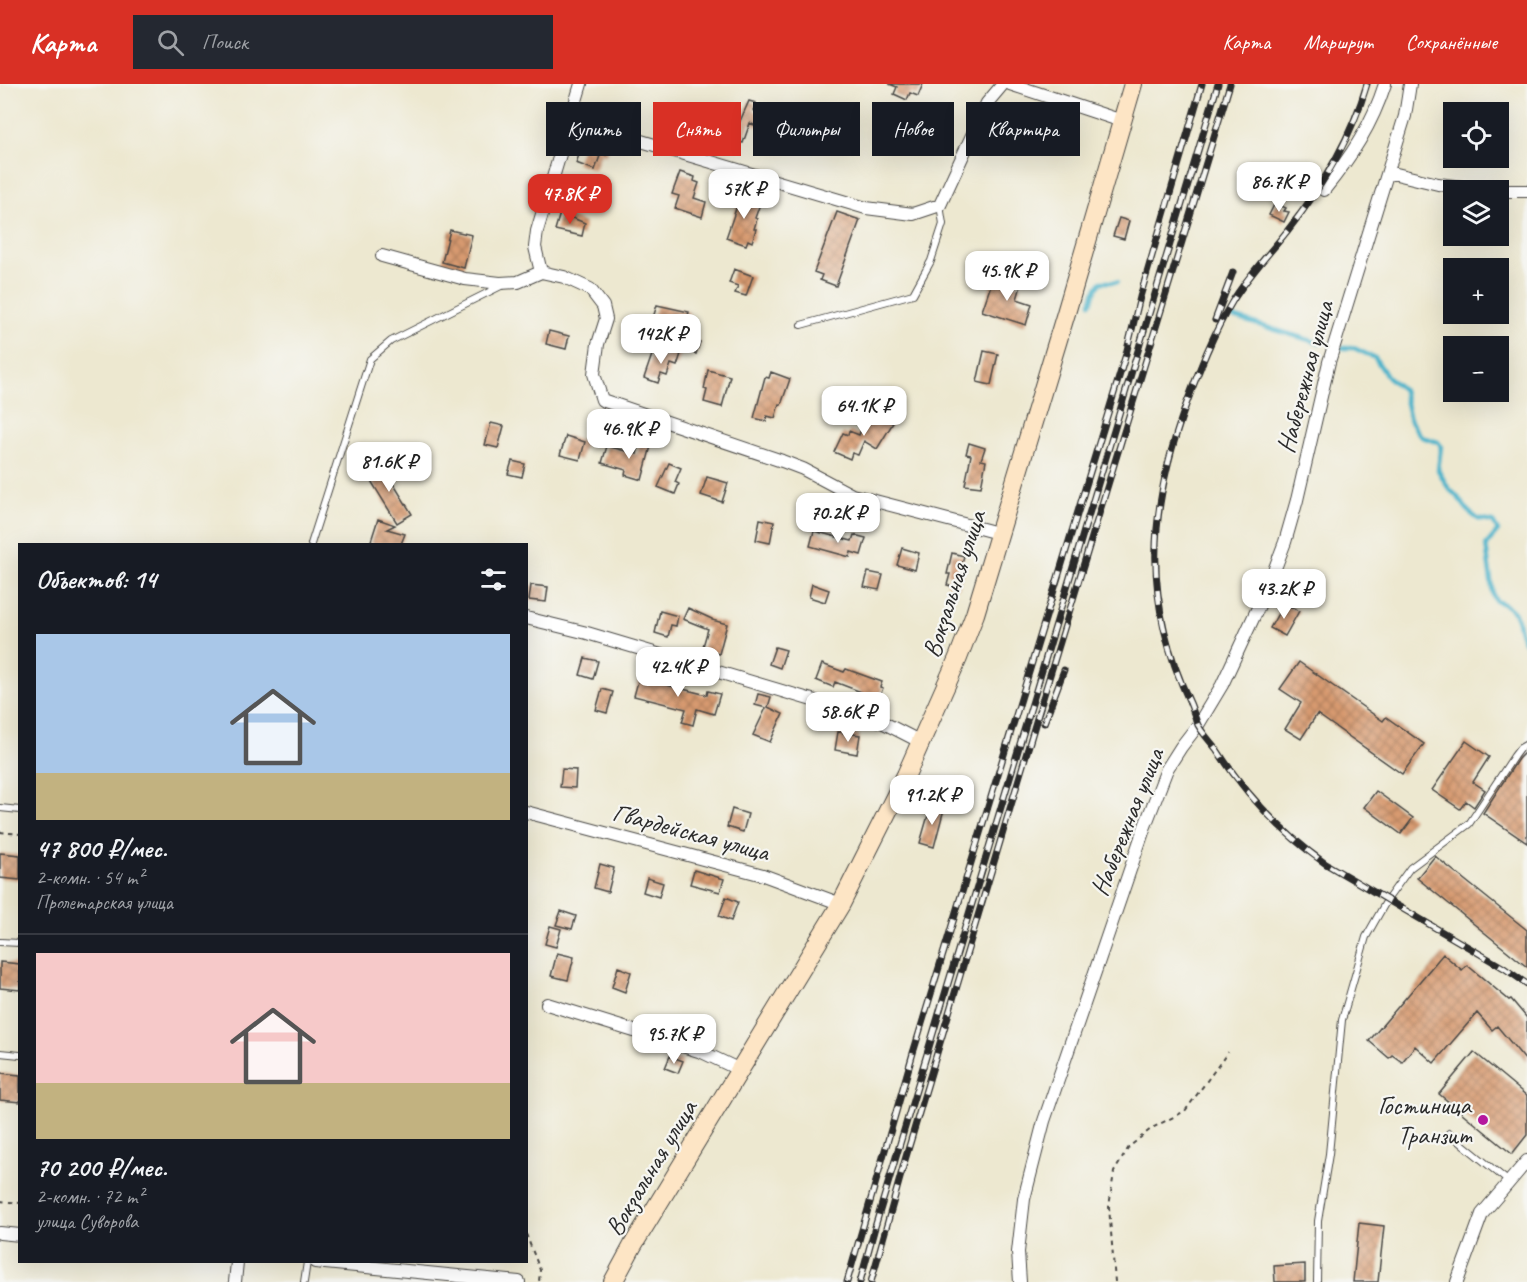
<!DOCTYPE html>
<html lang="ru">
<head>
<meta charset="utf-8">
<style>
  :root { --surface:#171b24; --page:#242831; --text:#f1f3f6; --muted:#9ea1a6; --line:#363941; --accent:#d93025 }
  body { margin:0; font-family:Caveat,sans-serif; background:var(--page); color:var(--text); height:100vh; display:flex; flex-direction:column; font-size:22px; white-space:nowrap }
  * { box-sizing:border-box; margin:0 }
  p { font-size:20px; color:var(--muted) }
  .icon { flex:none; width:33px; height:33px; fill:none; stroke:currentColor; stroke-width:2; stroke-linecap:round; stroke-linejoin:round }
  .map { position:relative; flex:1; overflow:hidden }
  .side { position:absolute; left:18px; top:459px; width:510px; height:720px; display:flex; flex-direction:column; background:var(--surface); border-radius:0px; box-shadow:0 6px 24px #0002 }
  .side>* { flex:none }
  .guide { position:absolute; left:546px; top:18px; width:570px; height:54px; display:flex; gap:12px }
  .controls { position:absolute; left:1443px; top:18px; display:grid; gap:12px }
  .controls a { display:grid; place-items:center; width:66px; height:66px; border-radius:0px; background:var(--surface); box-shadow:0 6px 24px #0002; font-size:30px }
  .price { position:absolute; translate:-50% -51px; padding:0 14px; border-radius:12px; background:#fff; color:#222; font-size:20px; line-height:39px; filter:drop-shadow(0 2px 3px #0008) }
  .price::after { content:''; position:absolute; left:50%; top:36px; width:18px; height:14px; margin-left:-9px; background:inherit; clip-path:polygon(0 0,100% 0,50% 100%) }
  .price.selected { background:var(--accent); color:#fff }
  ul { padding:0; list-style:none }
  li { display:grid; align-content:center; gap:12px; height:318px; padding:0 18px }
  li+li { border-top:2px solid var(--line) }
  li span { display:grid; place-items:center; height:186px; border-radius:0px; color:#555 }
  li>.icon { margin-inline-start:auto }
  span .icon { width:108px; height:108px; fill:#fffc; stroke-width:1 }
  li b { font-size:26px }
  h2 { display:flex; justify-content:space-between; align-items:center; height:72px; padding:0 18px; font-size:26px }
  .tag { padding:0 21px; border-radius:0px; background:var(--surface); box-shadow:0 6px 24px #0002; font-size:21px; line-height:54px }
  .tag.selected { background:var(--accent); color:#fff }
  header { display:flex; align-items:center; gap:36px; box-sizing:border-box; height:84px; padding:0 30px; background:var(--accent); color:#fff }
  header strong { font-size:28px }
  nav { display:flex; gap:33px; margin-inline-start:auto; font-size:21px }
  .search { width:420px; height:54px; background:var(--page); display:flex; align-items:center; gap:15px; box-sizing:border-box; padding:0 21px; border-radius:0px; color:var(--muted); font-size:22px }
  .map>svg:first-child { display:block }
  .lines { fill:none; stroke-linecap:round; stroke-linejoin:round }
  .stream { stroke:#4cb4cb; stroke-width:4.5 }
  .building { fill:url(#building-cross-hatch) }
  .service-casing { stroke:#484744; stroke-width:8 }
  .minor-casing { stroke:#484744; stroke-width:14 }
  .secondary-casing { stroke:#484744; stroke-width:20 }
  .path { stroke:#484744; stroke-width:2; stroke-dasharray:4.5 4.5; stroke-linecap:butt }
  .service { stroke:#fff; stroke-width:6 }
  .minor { stroke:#fff; stroke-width:12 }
  .secondary { stroke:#fde5c5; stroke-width:18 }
  .rail-casing { stroke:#2b2b2b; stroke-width:7 }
  .rail { stroke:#f6f6f2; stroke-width:4.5; stroke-dasharray:14; stroke-linecap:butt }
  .poi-dot { fill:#b5179e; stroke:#f6f6f2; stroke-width:2 }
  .labels { text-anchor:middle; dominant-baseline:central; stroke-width:4.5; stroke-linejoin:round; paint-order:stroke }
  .street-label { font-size:26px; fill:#2b2b2b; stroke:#f6f6f2 }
  .poi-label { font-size:26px; fill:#2b2b2b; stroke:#f6f6f2; text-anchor:end }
</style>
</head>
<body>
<header>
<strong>Карта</strong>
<div class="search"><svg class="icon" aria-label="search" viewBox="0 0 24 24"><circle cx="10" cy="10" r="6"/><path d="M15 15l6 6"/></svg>Поиск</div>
<nav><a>Карта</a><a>Маршрут</a><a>Сохранённые</a></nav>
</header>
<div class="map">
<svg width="1527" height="1198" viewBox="0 0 1527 1198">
  <defs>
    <pattern id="building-cross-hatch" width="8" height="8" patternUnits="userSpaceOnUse" patternTransform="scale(1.5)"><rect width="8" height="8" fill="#d79a70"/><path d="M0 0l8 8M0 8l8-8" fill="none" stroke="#af7e5c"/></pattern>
  </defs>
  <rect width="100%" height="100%" fill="#f6f6f2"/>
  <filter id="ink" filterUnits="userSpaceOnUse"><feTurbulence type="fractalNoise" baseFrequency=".0167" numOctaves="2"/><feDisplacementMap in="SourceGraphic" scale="12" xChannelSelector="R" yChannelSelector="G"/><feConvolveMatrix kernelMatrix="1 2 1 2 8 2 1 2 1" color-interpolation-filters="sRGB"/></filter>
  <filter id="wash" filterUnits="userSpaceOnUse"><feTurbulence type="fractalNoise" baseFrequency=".008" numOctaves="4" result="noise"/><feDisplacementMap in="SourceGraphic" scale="24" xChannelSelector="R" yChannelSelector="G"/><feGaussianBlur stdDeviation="1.35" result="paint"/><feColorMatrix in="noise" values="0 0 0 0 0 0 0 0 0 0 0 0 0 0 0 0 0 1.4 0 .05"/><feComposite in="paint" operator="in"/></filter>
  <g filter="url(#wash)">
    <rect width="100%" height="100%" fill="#ede8d0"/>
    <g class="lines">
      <path class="stream" d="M1091 219 1094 209 1101 198H1117
        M1233 233 1319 259
        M1342 264H1354L1375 274 1387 292 1403 306 1410 336 1417 347 1422 353 1438 358 1441 362 1438 386 1449 405 1457 412 1469 428 1478 435 1493 438 1498 447 1486 461 1493 511 1496 517C1527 528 1512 541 1527 562"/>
    </g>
    <g id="blocks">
      <path class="building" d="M889 0H923L918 12 910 9 907 16 894 10 897 3Z
        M749 17 756 19 753 26 766 32 760 44 750 39 743 59 730 55 729 59 719 55 723 42 725 43 729 33 740 37Z
        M580 42 612 54 606 71 601 69 595 86 576 79 585 55 577 52Z
        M680 88 695 93 694 97 699 99 694 114 706 118 702 133 675 124 679 112 672 110Z
        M741 110 761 117 755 134 757 135 754 145H756L752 158 748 156 746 161 726 154Z
        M1275 119 1286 124 1284 127 1289 128 1284 138 1269 131Z
        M837 128 860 136 836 202 820 196 822 191 814 188Z
        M560 129 585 139 582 152 555 146Z
        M1119 134 1129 137 1124 155 1113 152Z
        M450 146 472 151 464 184 442 178Z
        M734 185 753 192 746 212 735 209 738 202 729 199Z
        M994 192 1021 202 1017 215 1032 220 1026 241 982 227Z
        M657 221 689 228 684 246 652 237Z
        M549 247 569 252 566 265 546 260Z
        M680 251 700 258 696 270 676 262Z
        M669 266 681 270 677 282 671 280 667 292 661 290 658 299 644 294 653 268 666 273Z
        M984 267 998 270 991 301 977 298Z
        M708 286 730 292 722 323 704 318 707 306 704 305Z
        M771 288 790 295 781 321 779 320 775 334 767 332 766 337 754 334 765 293 769 294Z
        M867 330 893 339 877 365 864 357 858 371 852 369 850 375 834 368 843 349 848 351 849 347 859 351Z
        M491 339 504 342 498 364 485 361Z
        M566 352 585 358 580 376 560 371Z
        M640 359 651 362 642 396 625 391 626 386 602 379 607 362 637 370Z
        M969 359 985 364 981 376 986 377 981 403 965 401 971 371 966 370Z
        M512 377 525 380 522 393 508 390Z
        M380 378 412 430 397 439 365 387Z
        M669 379 681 384 675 398 679 400 675 410 658 403Z
        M707 393 728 399 722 418 701 411Z
        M378 435 395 441 387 445 405 450 401 460H370Z
        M760 435 774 438 770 459 756 456Z
        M814 447 852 457 854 451 866 454 861 471 851 468 850 473 810 462Z
        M902 464 919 469 915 486 897 481Z
        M952 469 964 472 961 483 964 484 958 504 947 501 950 490H947Z
        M868 488 883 491 879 506 864 503Z
        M812 500 829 506 825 518 809 513Z
        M531 501 548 503 546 518 529 516Z
        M1284 519 1299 527 1285 552 1270 544Z
        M688 524 712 535V536L727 540 719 570 702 566 708 545 683 535Z
        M660 527 678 532 676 542 671 541 668 553 655 549Z
        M775 563 786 566 780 584 769 580Z
        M585 574 598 577 593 595 580 591Z
        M1299 578 1383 637 1386 633 1424 660 1402 690 1317 630 1301 655 1285 645 1301 619 1280 605Z
        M822 580 844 588 846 585 882 598 880 603 883 604 877 619 859 612 861 608 835 598 833 603 816 596Z
        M639 594 707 611 708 607 720 610 714 630 697 625 693 641 682 638 686 625 634 612Z
        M602 605 613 608 607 629 596 626Z
        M758 610 771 613 768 623 783 630 770 658 753 651 766 624 755 621Z
        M838 648 860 651 857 670 835 666Z
        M1466 657 1489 673 1473 698 1485 706 1474 723 1466 717 1460 725 1432 706Z
        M1527 666V759L1483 729 1518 675Z
        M562 685 576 686 575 704 560 703Z
        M1376 707 1413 734 1401 750 1364 723Z
        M931 721 944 725 934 763 920 759Z
        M732 725 748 730 743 748 727 743Z
        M0 769 20 771V796L0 794Z
        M1435 772 1527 846V883L1417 794Z
        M600 780 614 784 608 808 594 804Z
        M694 786 724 795 720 808 690 800Z
        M647 794 663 799 659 813 643 808Z
        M726 813 738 818 731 837 719 832Z
        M561 827 576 832 572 845 556 841Z
        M550 842 561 845 556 863 545 860Z
        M557 869 574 873 568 896 551 892Z
        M1443 870 1462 886 1467 881 1509 916 1511 915 1527 934V978L1497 942 1492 946 1477 929 1434 979 1415 962 1402 978 1392 971 1389 974 1369 957Z
        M0 878 20 880V906L0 904Z
        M618 883 631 888 625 908 612 903Z
        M1474 968 1527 1012V1051L1512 1070 1439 1010Z
        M670 972 683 977 678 989 665 984Z
        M0 989 20 991V1018L0 1016Z
        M1359 1139 1384 1142 1378 1198H1353Z
        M1305 1180V1198H1275L1274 1182Z"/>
    </g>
  </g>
  <g filter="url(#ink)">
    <use href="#blocks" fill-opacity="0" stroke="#484744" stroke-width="1.5"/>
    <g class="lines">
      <defs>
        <path id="service" d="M801 241 913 210 931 177 943 140 940 121
          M311 460 370 275 391 257 503 201
          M0 724 20 726
          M0 858 20 859
          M0 969 20 971
          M1449 1049 1509 1098
          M304 1198 307 1178
          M1317 1198 1318 1137 1329 1070 1342 936 1366 853 1387 816 1410 784 1469 740 1514 672 1520 664 1527 660"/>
        <path id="minor" d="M1010 0 1122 37
          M574 28 631 54 866 124 913 130 940 121 987 19 1003 0
          M1388 88 1438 100 1487 106
          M1324 106C1351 73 1372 41 1385 0
          M1498 107H1527
          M382 172 465 195 500 199 518 198 541 188 564 193 590 205 603 222 606 235 598 260 594 290 602 316 782 377 803 385 852 411 998 449
          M541 188 535 163 537 147 581 0
          M526 534 587 549 876 635 921 658
          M526 728 763 791 841 820
          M547 920 702 968 740 986
          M0 1149 20 1151
          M315 1178 519 1198
          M235 1198 237 1178
          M1020 1198 1018 1168 1024 1115 1044 1037 1145 742 1167 685 1181 663 1198 641 1222 601 1269 500 1285 458 1297 416 1329 278 1405 32 1410 0
          M1457 1198 1482 1130 1527 1077"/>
        <path id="secondary" d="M613 1198 633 1161 841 820 906 691 958 574 975 530 1066 229 1133 0"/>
      </defs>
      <use href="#service" class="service-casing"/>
      <use href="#minor" class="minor-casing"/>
      <use href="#secondary" class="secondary-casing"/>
      <path class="path" d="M0 748 20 750
        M0 1117 20 1119
        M526 1150 540 1186 539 1198
        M1115 1198 1109 1123 1114 1088 1129 1063 1152 1044 1185 1027 1228 968"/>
      <use href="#service" class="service"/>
      <use href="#minor" class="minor"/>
      <use href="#secondary" class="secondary"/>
      <defs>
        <path id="rail" d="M1367 0C1351 55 1323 102 1288 146 1269 170 1248 192 1232 218 1213 250 1199 286 1186 321 1148 427 1142 516 1190 619 1193 626 1195 634 1198 641 1203 650 1211 658 1217 666 1246 711 1282 749 1326 780L1504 884 1527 900
          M1215 236 1233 188
          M1044 639 1064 586
          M847 1198 913 969 1126 270 1140 213 1202 0
          M860 1198 875 1143 1218 0
          M871 1198 905 1076 1046 604 1230 0"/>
      </defs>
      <use href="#rail" class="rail-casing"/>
      <use href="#rail" class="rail"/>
    </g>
  </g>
  <circle class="poi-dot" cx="1483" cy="1036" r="6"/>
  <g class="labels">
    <g class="street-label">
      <text transform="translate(1305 293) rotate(-75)">Набережная улица</text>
      <text transform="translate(954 500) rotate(-72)">Вокзальная улица</text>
      <text transform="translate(1127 738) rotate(-68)">Набережная улица</text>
      <text transform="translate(691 748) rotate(15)">Гвардейская улица</text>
      <text transform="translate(651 1084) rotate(-59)">Вокзальная улица</text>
    </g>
    <g class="poi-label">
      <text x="1471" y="1021">Гостиница<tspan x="1471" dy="30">Транзит</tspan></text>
    </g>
  </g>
</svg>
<div class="controls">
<a><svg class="icon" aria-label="locate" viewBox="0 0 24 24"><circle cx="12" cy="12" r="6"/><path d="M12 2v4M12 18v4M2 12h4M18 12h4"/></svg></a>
<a><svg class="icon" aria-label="layers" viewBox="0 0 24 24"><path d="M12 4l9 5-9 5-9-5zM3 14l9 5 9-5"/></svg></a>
<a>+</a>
<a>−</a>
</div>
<b class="price" style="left:1279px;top:129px">86.7K ₽</b>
<b class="price" style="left:744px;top:136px">57K ₽</b>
<b class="price selected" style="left:570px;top:141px">47.8K ₽</b>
<b class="price" style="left:1007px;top:218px">45.9K ₽</b>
<b class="price" style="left:661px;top:281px">142K ₽</b>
<b class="price" style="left:864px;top:353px">64.1K ₽</b>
<b class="price" style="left:629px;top:376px">46.9K ₽</b>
<b class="price" style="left:389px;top:409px">81.6K ₽</b>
<b class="price" style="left:838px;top:460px">70.2K ₽</b>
<b class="price" style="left:1284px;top:536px">43.2K ₽</b>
<b class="price" style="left:678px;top:614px">42.4K ₽</b>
<b class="price" style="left:848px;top:659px">58.6K ₽</b>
<b class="price" style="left:932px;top:742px">91.2K ₽</b>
<b class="price" style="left:674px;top:981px">95.7K ₽</b>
<div class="guide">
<a class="tag">Купить</a>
<a class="tag selected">Снять</a>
<a class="tag">Фильтры</a>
<a class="tag">Новое</a>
<a class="tag">Квартира</a>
</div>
<section class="side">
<h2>Объектов: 14<svg class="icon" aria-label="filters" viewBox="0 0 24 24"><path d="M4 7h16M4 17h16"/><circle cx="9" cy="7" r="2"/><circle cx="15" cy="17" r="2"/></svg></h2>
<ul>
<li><span style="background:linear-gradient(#a9c7e8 75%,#c2b280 0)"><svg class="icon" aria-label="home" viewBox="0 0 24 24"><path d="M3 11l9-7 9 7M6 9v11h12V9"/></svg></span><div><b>47 800 ₽/мес.</b><p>2-комн. · 54 m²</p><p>Пролетарская улица</p></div></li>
<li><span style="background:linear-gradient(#f6c9c9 70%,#c2b280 0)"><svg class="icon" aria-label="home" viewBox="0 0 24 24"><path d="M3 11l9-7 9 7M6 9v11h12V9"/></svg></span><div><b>70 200 ₽/мес.</b><p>2-комн. · 72 m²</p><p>улица Суворова</p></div></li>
</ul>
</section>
</div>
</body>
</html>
